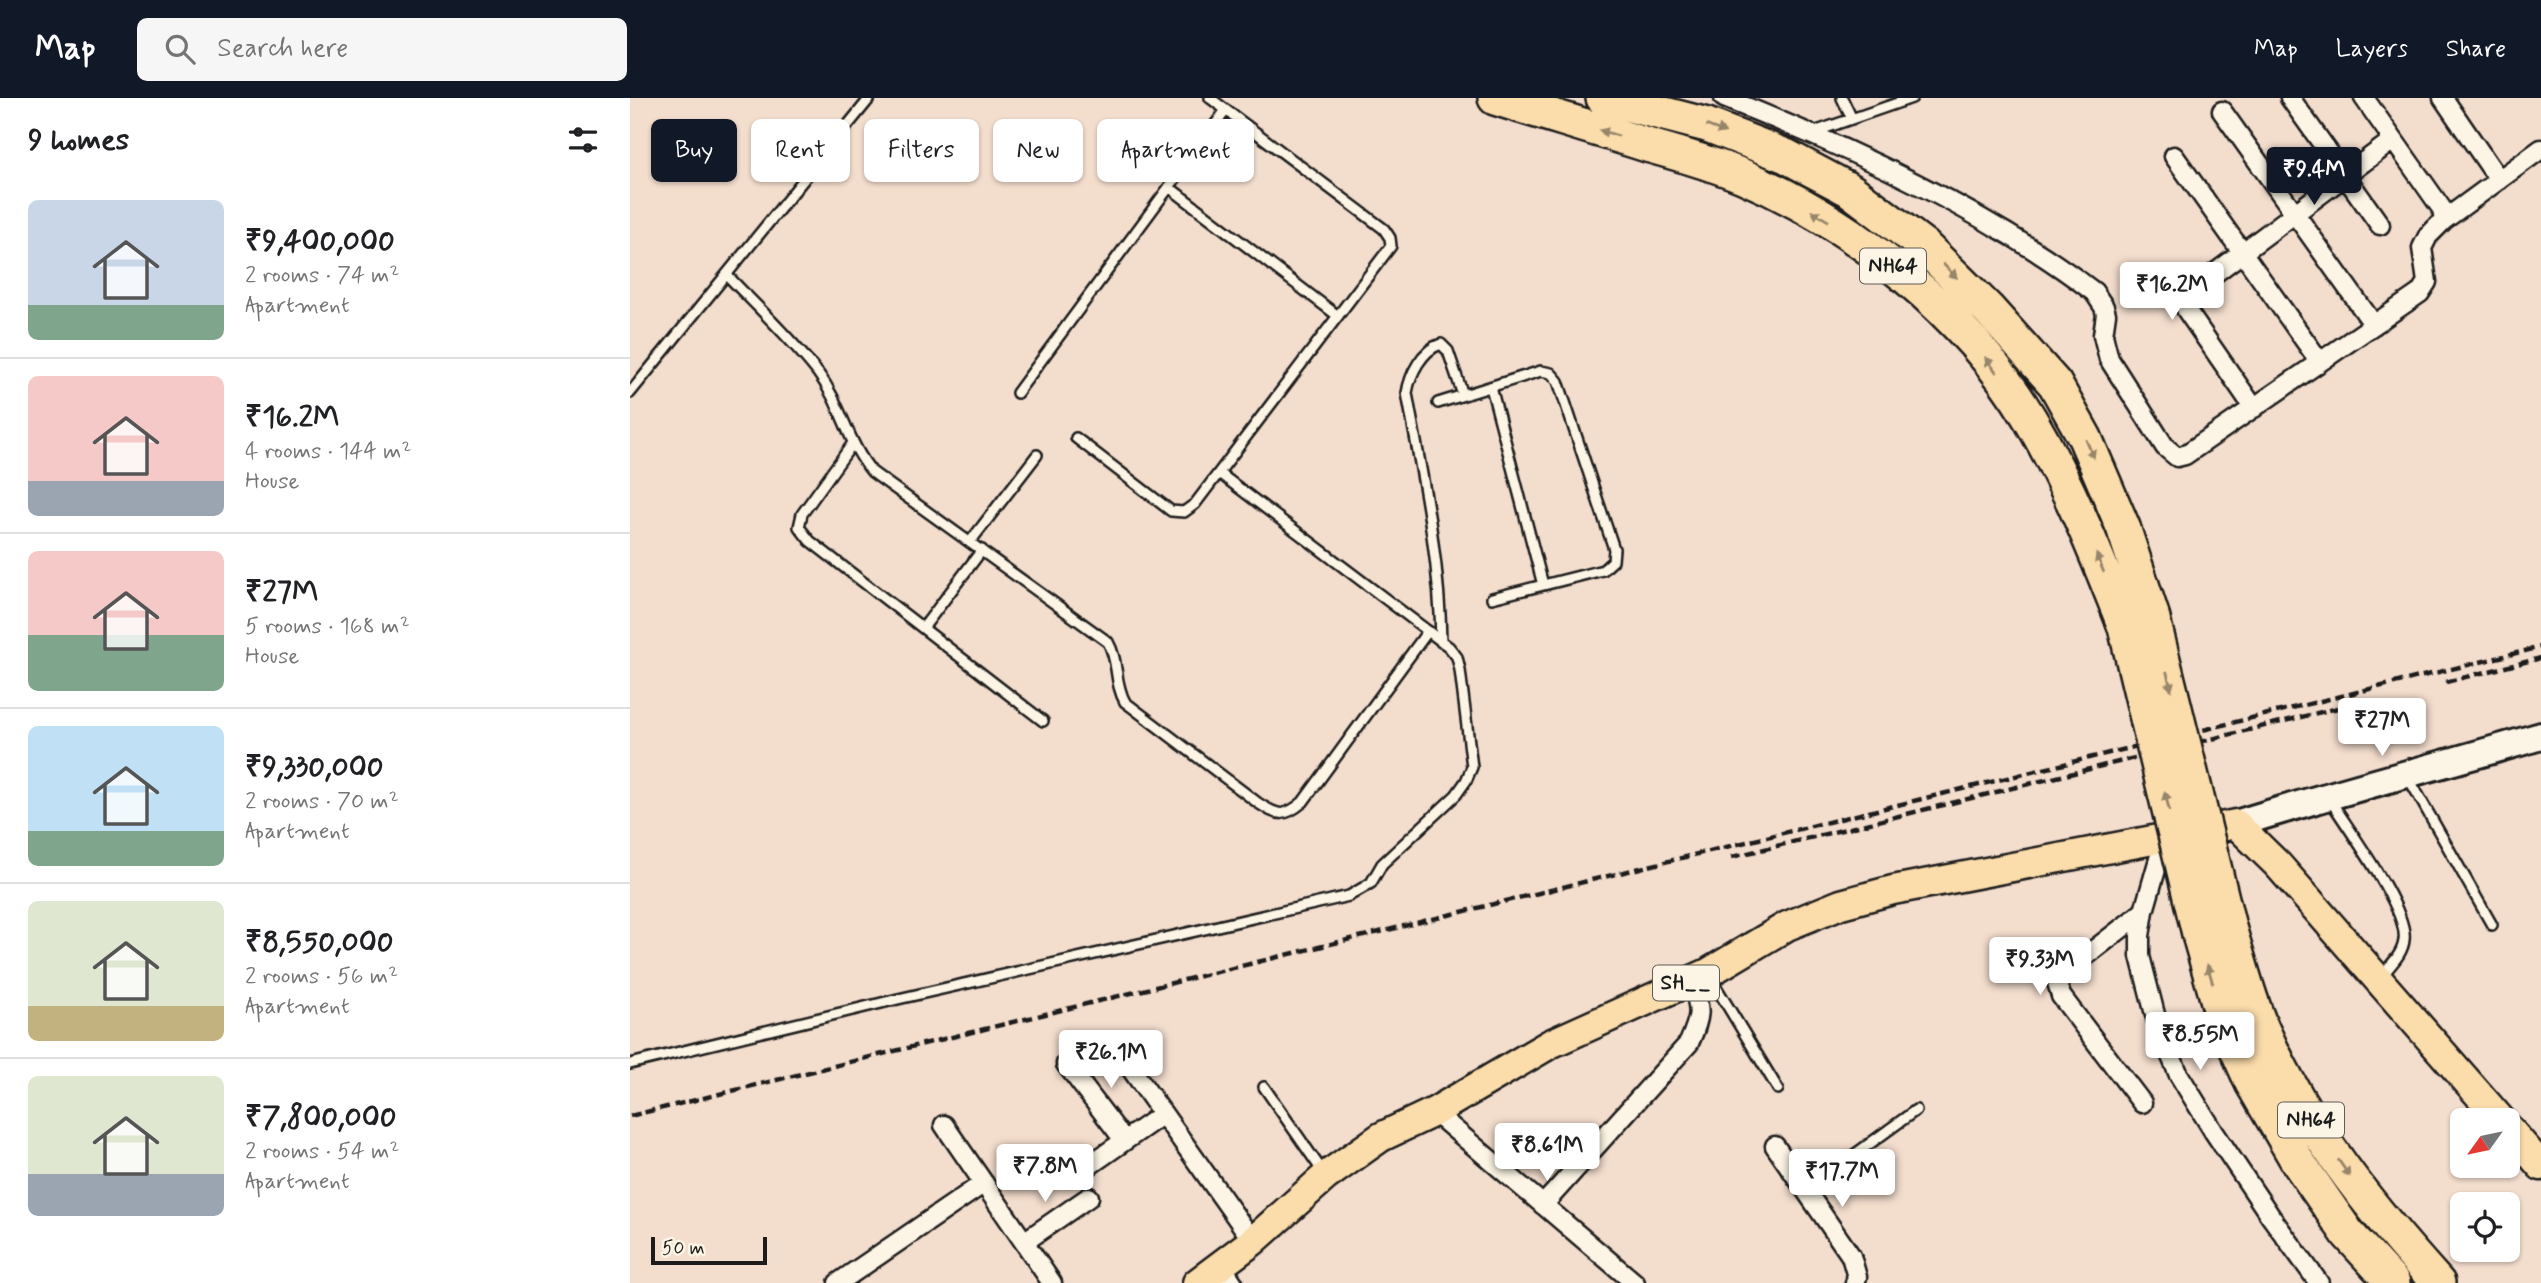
<!DOCTYPE html>
<html lang="en">
<head>
<meta charset="utf-8">
<style>
  :root { --surface:#fff; --page:#f6f6f6; --text:#202124; --muted:#757577; --line:#e0e0e0; --accent:#111827 }
  body { margin:0; font-family:Mynerve,sans-serif; background:var(--page); color:var(--text); height:100vh; display:flex; flex-direction:column; font-size:26px; white-space:nowrap }
  * { box-sizing:border-box; margin:0 }
  p { font-size:23px; color:var(--muted) }
  .icon { flex:none; width:38px; height:38px; fill:none; stroke:currentColor; stroke-width:2; stroke-linecap:round; stroke-linejoin:round }
  .map { position:relative; flex:1; overflow:hidden }
  .sheet { display:flex; flex-direction:column; background:var(--surface); width:630px }
  .sheet>* { flex:none }
  .banner { position:absolute; left:21px; top:21px; width:665px; height:63px; display:flex; gap:14px }
  .needle { width:46px; rotate:237deg }
  .controls { position:absolute; left:1820px; top:1010px; display:grid; gap:14px }
  .controls a { display:grid; place-items:center; width:70px; height:70px; border-radius:10px; background:var(--surface); box-shadow:0 2px 5px #0004; font-size:35px }
  .scale { position:absolute; left:21px; bottom:18px; width:116px; box-sizing:border-box; padding-left:7px; border:4px solid #1c1c1c; border-top:0; font-size:19px; line-height:24px; white-space:nowrap; color:#1c1c1c; -webkit-text-stroke:5px #fcf5e5; paint-order:stroke }
  .price { position:absolute; translate:-50% -60px; padding:0 16px; border-radius:7px; background:#fff; color:#222; font-size:23px; line-height:46px; filter:drop-shadow(0 2px 4px #0008) }
  .price::after { content:''; position:absolute; left:50%; top:42px; width:21px; height:16px; margin-left:-10px; background:inherit; clip-path:polygon(0 0,100% 0,50% 100%) }
  .price.selected { background:var(--accent); color:#fff }
  ul { padding:0; list-style:none }
  li { display:flex; align-items:center; gap:21px; height:175px; padding:0 28px }
  li+li { border-top:2px solid var(--line) }
  li span { display:grid; place-items:center; flex:none; width:196px; height:140px; border-radius:10px; color:#555 }
  li>.icon { margin-inline-start:auto }
  span .icon { width:84px; height:84px; fill:#fffc; stroke-width:1 }
  li b { font-size:30px }
  h2 { display:flex; justify-content:space-between; align-items:center; height:84px; padding:0 28px; font-size:30px }
  .pill { padding:0 24px; border-radius:10px; background:var(--surface); box-shadow:0 2px 5px #0004; font-size:24px; line-height:63px }
  .pill.selected { background:var(--accent); color:#fff }
  header { display:flex; align-items:center; gap:42px; box-sizing:border-box; height:98px; padding:0 35px; background:var(--accent); color:#fff }
  header strong { font-size:33px }
  nav { display:flex; gap:38px; margin-inline-start:auto; font-size:24px }
  .search { width:490px; height:63px; background:var(--page); display:flex; align-items:center; gap:18px; box-sizing:border-box; padding:0 24px; border-radius:10px; color:var(--muted); font-size:26px }
  main { display:flex; flex:1; min-height:0 }
  .map>svg:first-child { display:block }
  .lines { fill:none; stroke-linecap:round; stroke-linejoin:round }
  .lane-casing { stroke:#1c1c1c; stroke-width:14 }
  .street-casing { stroke:#1c1c1c; stroke-width:23 }
  .secondary-casing { stroke:#1c1c1c; stroke-width:32 }
  .primary-casing { stroke:#1c1c1c; stroke-width:33 }
  .highway-casing { stroke:#1c1c1c; stroke-width:38 }
  .lane { stroke:#fcf5e5; stroke-width:9 }
  .street { stroke:#fcf5e5; stroke-width:18 }
  .secondary { stroke:#fcf5e5; stroke-width:26 }
  .primary { stroke:#fbdcab; stroke-width:28 }
  .highway { stroke:#fbdcab; stroke-width:33 }
  .rail { stroke:#1c1c1c; stroke-width:4.5; stroke-dasharray:10 5; stroke-linecap:butt }
  .highway-bridge-casing { stroke:#1c1c1c; stroke-width:38; stroke-linecap:butt }
  .highway-bridge { stroke:#fbdcab; stroke-width:33 }
  .oneway { fill:#97866b }
  .labels { text-anchor:middle; dominant-baseline:central; stroke-width:5; stroke-linejoin:round; paint-order:stroke }
  .shield { fill:#fcf5e5; stroke:#5f5d58; stroke-width:2 }
  .shield-label { font-size:21px; font-weight:bold; fill:#1c1c1c }
</style>
</head>
<body>
<header>
<strong>Map</strong>
<div class="search"><svg class="icon" aria-label="search" viewBox="0 0 24 24"><circle cx="10" cy="10" r="6"/><path d="M15 15l6 6"/></svg>Search here</div>
<nav><a>Map</a><a>Layers</a><a>Share</a></nav>
</header>
<main>
<section class="sheet">
<h2>9 homes<svg class="icon" aria-label="filters" viewBox="0 0 24 24"><path d="M4 7h16M4 17h16"/><circle cx="9" cy="7" r="2"/><circle cx="15" cy="17" r="2"/></svg></h2>
<ul>
<li><span style="background:linear-gradient(#c9d6e8 75%,#7fa58c 0)"><svg class="icon" aria-label="home" viewBox="0 0 24 24"><path d="M3 11l9-7 9 7M6 9v11h12V9"/></svg></span><div><b>₹9,400,000</b><p>2 rooms · 74 m²</p><p>Apartment</p></div></li>
<li><span style="background:linear-gradient(#f6c9c9 75%,#9aa5b1 0)"><svg class="icon" aria-label="home" viewBox="0 0 24 24"><path d="M3 11l9-7 9 7M6 9v11h12V9"/></svg></span><div><b>₹16.2M</b><p>4 rooms · 144 m²</p><p>House</p></div></li>
<li><span style="background:linear-gradient(#f6c9c9 60%,#7fa58c 0)"><svg class="icon" aria-label="home" viewBox="0 0 24 24"><path d="M3 11l9-7 9 7M6 9v11h12V9"/></svg></span><div><b>₹27M</b><p>5 rooms · 168 m²</p><p>House</p></div></li>
<li><span style="background:linear-gradient(#bfe0f5 75%,#7fa58c 0)"><svg class="icon" aria-label="home" viewBox="0 0 24 24"><path d="M3 11l9-7 9 7M6 9v11h12V9"/></svg></span><div><b>₹9,330,000</b><p>2 rooms · 70 m²</p><p>Apartment</p></div></li>
<li><span style="background:linear-gradient(#dfe7d0 75%,#c2b280 0)"><svg class="icon" aria-label="home" viewBox="0 0 24 24"><path d="M3 11l9-7 9 7M6 9v11h12V9"/></svg></span><div><b>₹8,550,000</b><p>2 rooms · 56 m²</p><p>Apartment</p></div></li>
<li><span style="background:linear-gradient(#dfe7d0 70%,#9aa5b1 0)"><svg class="icon" aria-label="home" viewBox="0 0 24 24"><path d="M3 11l9-7 9 7M6 9v11h12V9"/></svg></span><div><b>₹7,800,000</b><p>2 rooms · 54 m²</p><p>Apartment</p></div></li>
</ul>
</section>
<div class="map">
<svg width="1911" height="1185" viewBox="0 0 1911 1185">
  <rect width="100%" height="100%" fill="#f3ddcd"/>
  <filter id="ink" filterUnits="userSpaceOnUse"><feTurbulence type="fractalNoise" baseFrequency=".0143" numOctaves="2"/><feDisplacementMap in="SourceGraphic" scale="14" xChannelSelector="R" yChannelSelector="G"/><feConvolveMatrix kernelMatrix="1 2 1 2 8 2 1 2 1" color-interpolation-filters="sRGB"/></filter>
  <g filter="url(#ink)">
    <g class="lines">
      <defs>
        <path id="lane" d="M1212 0 1222 21
          M1181 35 1282 0
          M539 89 708 218
          M97 177C127 209 161 240 188 275 212 307 217 344 242 374L478 544C489 563 484 585 495 604L628 705C648 718 654 720 673 704L798 533
          M861 289 913 487
          M0 295 240 0
          M387 295 596 12
          M808 305 911 273 921 275 928 283 984 451 983 463 973 472 862 500
          M446 340 541 413 554 414 565 406 761 148 760 140 754 131 580 0
          M223 345 172 416 169 429 180 443 413 623
          M340 444 407 357
          M293 530 352 452
          M811 544C810 459 792 378 777 295 780 276 792 252 811 246L818 253 833 297
          M1778 679 1862 827
          M1699 700C1716 728 1779 812 1774 842 1773 856 1760 867 1752 878
          M1080 879 1148 991
          M0 966 268 901 719 798 741 785 752 766 826 697 836 683 842 669 830 572 827 559 819 549 589 375
          M634 989 693 1074
          M1176 1092 1286 1012"/>
        <path id="street" d="M1094 0C1218 49 1358 113 1464 194L1474 209 1476 216 1473 237 1479 261 1535 349 1547 359 1555 357 1790 195 1797 184 1792 150 1798 138 1814 122 1812 111 1734 0
          M1660 0 1750 127
          M1813 0 1869 82
          M1592 13 1744 227
          M1544 58 1690 264
          M1814 122 1911 51
          M1624 310 1557 213 1554 205 1557 196 1763 42
          M1535 740 1514 813 1510 838V858L1528 928 1549 977 1584 1034 1641 1119 1689 1185
          M485 948 623 1143
          M436 966 494 1042
          M1512 1005 1431 898 1427 884 1434 875 1514 813
          M804 1014 1005 1185
          M314 1027 422 1185
          M1145 1048 1221 1158 1227 1179 1225 1185
          M454 1071 533 1016
          M913 1107 1059 945C1071 918 1072 912 1061 883
          M394 1144 459 1099
          M591 1167 603 1185
          M208 1185 354 1085"/>
        <path id="secondary" d="M1606 726C1707 694 1809 668 1911 638"/>
        <path id="primary" d="M1878 1030 1911 1068
          M567 1185 623 1143 696 1078 751 1039 804 1014 920 946 1078 875 1157 828 1211 806 1263 792 1606 726 1648 767 1871 1022"/>
        <path id="highway" d="M865 0C916 16 967 31 1017 47 1049 56 1082 65 1113 78 1225 126 1337 216 1400 321 1439 387 1467 458 1495 529
          M973 0 1077 27 1156 58 1220 92 1294 148 1358 211 1425 286 1455 340 1493 429 1522 517
          M1600 833C1611 867 1619 903 1634 935 1675 1028 1740 1110 1808 1185
          M1570 840 1592 918 1622 985 1668 1064 1718 1136 1763 1185"/>
      </defs>
      <use href="#lane" class="lane-casing"/>
      <use href="#street" class="street-casing"/>
      <use href="#secondary" class="secondary-casing"/>
      <use href="#primary" class="primary-casing"/>
      <use href="#highway" class="highway-casing"/>
      <use href="#lane" class="lane"/>
      <use href="#street" class="street"/>
      <use href="#secondary" class="secondary"/>
      <use href="#primary" class="primary"/>
      <use href="#highway" class="highway"/>
      <path class="rail" d="M1816 584 1911 560
        M1102 759 1724 606
        M0 1018 1911 549"/>
      <defs>
        <path id="highway-bridge" d="M1522 517 1600 833
          M1495 529 1570 840"/>
      </defs>
      <use href="#highway-bridge" class="highway-bridge-casing"/>
      <use href="#highway-bridge" class="highway-bridge"/>
    </g>
    <defs><path id="oneway-solid" d="M-6-.8H1V-3.2L6.5 0L1 3.2V.8H-6Z" transform="scale(1.75)"/></defs>
    <g class="oneway">
      <use href="#oneway-solid" transform="translate(1086 31) rotate(21)"/>
      <use href="#oneway-solid" transform="translate(979 35) rotate(-163)"/>
      <use href="#oneway-solid" transform="translate(1190 118) rotate(-149)"/>
      <use href="#oneway-solid" transform="translate(1320 173) rotate(45)"/>
      <use href="#oneway-solid" transform="translate(1361 267) rotate(-127)"/>
      <use href="#oneway-solid" transform="translate(1460 351) rotate(67)"/>
      <use href="#oneway-solid" transform="translate(1470 465) rotate(-112)"/>
      <use href="#oneway-solid" transform="translate(1539 583) rotate(76)"/>
      <use href="#oneway-solid" transform="translate(1537 703) rotate(-104)"/>
      <use href="#oneway-solid" transform="translate(1580 876) rotate(-106)"/>
      <use href="#oneway-solid" transform="translate(1714 1070) rotate(55)"/>
    </g>
  </g>
  <g class="labels">
    <g class="shield">
      <rect x="1230" y="150.5" width="66" height="35" rx="5"/>
      <rect x="1023" y="867.5" width="66" height="35" rx="5"/>
      <rect x="1648" y="1004.5" width="66" height="35" rx="5"/>
    </g>
    <g class="shield-label">
      <text x="1263" y="168">NH64</text>
      <text x="1056" y="885">SH__</text>
      <text x="1681" y="1022">NH64</text>
    </g>
  </g>
</svg>
<div class="controls">
<a><svg class="needle" viewBox="-14 -14 28 28"><path d="M0-13l5 13h-10z" fill="#e53935"/><path d="M0 13l5-13h-10z" fill="#757577"/></svg></a>
<a><svg class="icon" aria-label="locate" viewBox="0 0 24 24"><circle cx="12" cy="12" r="6"/><path d="M12 2v4M12 18v4M2 12h4M18 12h4"/></svg></a>
</div>
<div class="scale">50 m</div>
<b class="price selected" style="left:1684px;top:109px">₹9.4M</b>
<b class="price" style="left:1542px;top:224px">₹16.2M</b>
<b class="price" style="left:1752px;top:660px">₹27M</b>
<b class="price" style="left:1410px;top:899px">₹9.33M</b>
<b class="price" style="left:1570px;top:974px">₹8.55M</b>
<b class="price" style="left:481px;top:992px">₹26.1M</b>
<b class="price" style="left:917px;top:1085px">₹8.61M</b>
<b class="price" style="left:415px;top:1106px">₹7.8M</b>
<b class="price" style="left:1212px;top:1111px">₹17.7M</b>
<div class="banner">
<a class="pill selected">Buy</a>
<a class="pill">Rent</a>
<a class="pill">Filters</a>
<a class="pill">New</a>
<a class="pill">Apartment</a>
</div>
</div>
</main>
</body>
</html>
